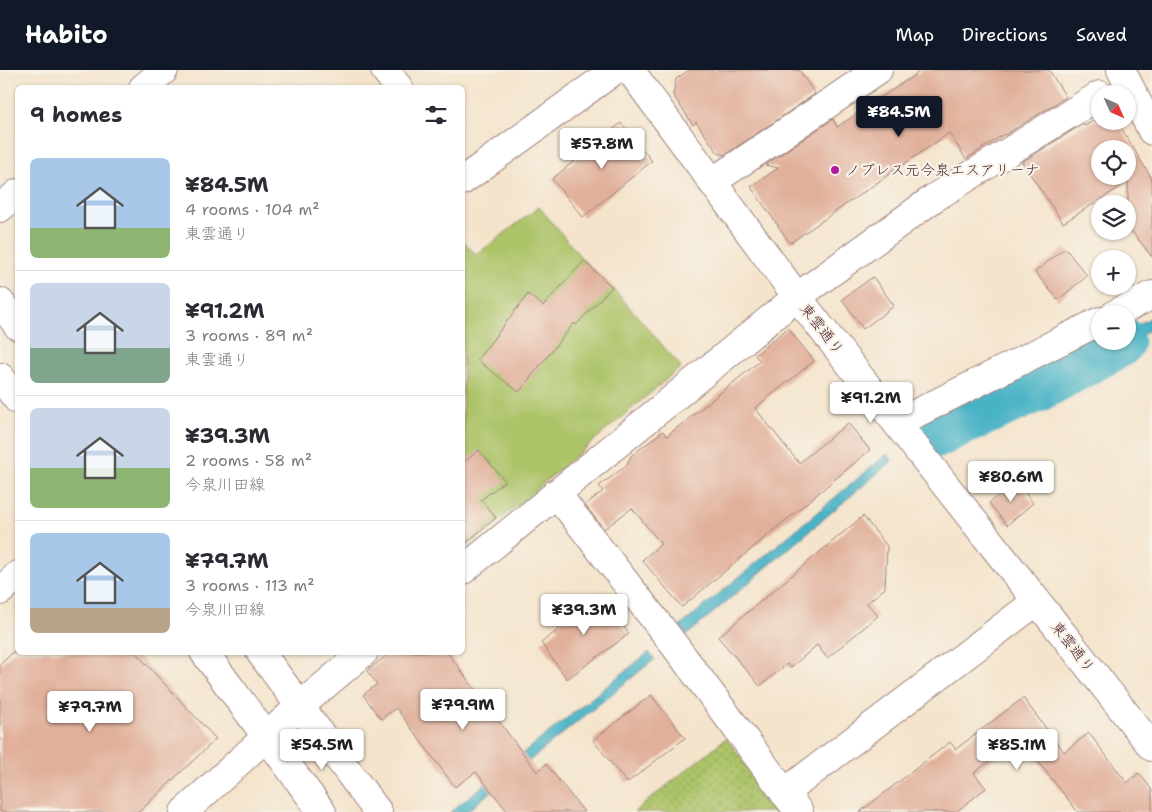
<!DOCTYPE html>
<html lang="en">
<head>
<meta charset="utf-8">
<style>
  :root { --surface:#fff; --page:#f2f2f3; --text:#2b2b33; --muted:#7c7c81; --line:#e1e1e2; --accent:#111827 }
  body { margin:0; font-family:"Shantell Sans","Klee One",sans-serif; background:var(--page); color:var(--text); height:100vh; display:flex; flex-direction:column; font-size:19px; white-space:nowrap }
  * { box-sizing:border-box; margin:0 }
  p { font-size:16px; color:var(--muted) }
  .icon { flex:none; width:28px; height:28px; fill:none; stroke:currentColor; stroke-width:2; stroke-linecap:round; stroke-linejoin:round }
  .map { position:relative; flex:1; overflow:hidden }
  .details { position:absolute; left:15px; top:15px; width:450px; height:570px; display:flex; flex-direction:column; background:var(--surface); border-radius:8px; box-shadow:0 1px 4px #0004 }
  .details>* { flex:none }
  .needle { width:32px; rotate:135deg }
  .tools { position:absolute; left:1091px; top:15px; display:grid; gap:10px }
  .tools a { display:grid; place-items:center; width:45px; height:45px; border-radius:50%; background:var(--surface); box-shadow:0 1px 4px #0004; font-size:25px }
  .price { position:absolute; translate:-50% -42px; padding:0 11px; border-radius:5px; background:#fff; color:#222; font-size:16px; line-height:32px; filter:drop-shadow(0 1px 2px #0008) }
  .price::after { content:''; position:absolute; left:50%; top:30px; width:15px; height:11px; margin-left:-8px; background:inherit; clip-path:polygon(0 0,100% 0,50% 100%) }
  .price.current { background:var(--accent); color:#fff }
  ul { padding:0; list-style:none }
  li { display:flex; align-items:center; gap:15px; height:125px; padding:0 15px }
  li+li { border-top:1px solid var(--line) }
  li span { display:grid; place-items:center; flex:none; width:140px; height:100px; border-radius:8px; color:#555 }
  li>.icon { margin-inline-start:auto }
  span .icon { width:60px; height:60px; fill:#fffc; stroke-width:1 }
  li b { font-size:21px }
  h2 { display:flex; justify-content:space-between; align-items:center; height:60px; padding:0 15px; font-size:21px }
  header { display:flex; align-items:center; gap:30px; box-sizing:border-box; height:70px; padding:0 25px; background:var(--accent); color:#fff }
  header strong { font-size:24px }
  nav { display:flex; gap:28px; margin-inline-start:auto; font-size:18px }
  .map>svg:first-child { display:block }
  .grass { fill:url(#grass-dots); stroke:#7b714a }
  .garden { fill:#acc368; stroke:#7b714a }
  .water { fill:#48b3c6; stroke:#496978 }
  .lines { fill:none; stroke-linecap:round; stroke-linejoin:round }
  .river { stroke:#48b3c6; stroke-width:55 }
  .building { fill:#e1b09b; fill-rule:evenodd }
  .street-casing { stroke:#9f827c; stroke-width:30 }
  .secondary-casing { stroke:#9f827c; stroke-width:30 }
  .primary-casing { stroke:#9f827c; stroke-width:30 }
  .street { stroke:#fff; stroke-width:28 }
  .secondary { stroke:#fff; stroke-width:28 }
  .primary { stroke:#fff; stroke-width:28 }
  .poi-dot { fill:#b5179e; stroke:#f7f3e8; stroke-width:2 }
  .labels { text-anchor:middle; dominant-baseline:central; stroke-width:4.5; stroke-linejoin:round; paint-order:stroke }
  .poi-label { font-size:15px; fill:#4a1f2b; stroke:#f7f3e8; text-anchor:start }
  .street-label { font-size:15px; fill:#4a1f2b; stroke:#f7f3e8 }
</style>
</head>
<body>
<header>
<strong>Habito</strong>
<nav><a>Map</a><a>Directions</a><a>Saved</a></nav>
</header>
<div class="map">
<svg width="1152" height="742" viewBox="0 0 1152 742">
  <defs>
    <pattern id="grass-dots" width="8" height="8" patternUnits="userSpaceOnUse" patternTransform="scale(1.25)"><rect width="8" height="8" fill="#acc368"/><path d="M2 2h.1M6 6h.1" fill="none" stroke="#8e9e56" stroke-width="1.8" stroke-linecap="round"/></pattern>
  </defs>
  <rect width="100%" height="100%" fill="#f7f3e8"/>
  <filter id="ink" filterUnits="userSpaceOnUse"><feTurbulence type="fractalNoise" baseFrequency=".02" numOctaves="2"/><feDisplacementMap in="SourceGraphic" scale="10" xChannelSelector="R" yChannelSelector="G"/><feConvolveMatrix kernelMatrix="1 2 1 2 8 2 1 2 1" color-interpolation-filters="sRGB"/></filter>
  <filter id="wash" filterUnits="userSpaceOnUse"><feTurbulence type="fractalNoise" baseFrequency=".0096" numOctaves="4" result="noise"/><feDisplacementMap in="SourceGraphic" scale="20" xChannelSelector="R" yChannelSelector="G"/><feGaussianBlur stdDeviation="1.12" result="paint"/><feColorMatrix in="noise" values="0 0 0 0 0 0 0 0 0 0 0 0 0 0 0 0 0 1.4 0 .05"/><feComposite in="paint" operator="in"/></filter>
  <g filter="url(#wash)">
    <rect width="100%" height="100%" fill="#f4e4cc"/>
    <path class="grass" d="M726 668 781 742H634Z"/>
    <path class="garden" d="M539 137 584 191 612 217 681 297 463 481 462 170 476 185Z"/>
    <path class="water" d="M1152 247V259L1041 317 947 359 948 351 1033 311 1106 271H1128V260Z
      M887 384 892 391 687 565 679 557Z
      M649 582 655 589 466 742H450Z"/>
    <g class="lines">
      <path class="river" d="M937 360 948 354 1036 315 1117 271"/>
    </g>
    <g id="blocks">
      <path class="building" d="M689 0H799L815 24 725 85 718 83 696 52 693 55 673 25 676 9Z
        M922 0H1049L1066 27 1005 65 1004 64 966 89 949 63 790 173 751 117 778 98 765 95 833 49 837 57Z
        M1093 51H1117L1152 109V187L1128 156V112L1063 153 1022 92 1083 54 1085 56ZM1100 79H1128V106H1100Z
        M621 53 652 91 583 147 552 109Z
        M1065 178 1087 206 1058 230 1035 202Z
        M584 191 612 217 576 255 574 253 519 322 477 290 528 224 543 236Z
        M873 207 894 236 863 259 842 229Z
        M788 258 814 291 755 338 799 393 848 353 870 380 682 537 642 490 661 474 632 438 604 459 585 435 603 421 599 416 626 396 631 386 663 361 667 366 760 291 755 285Z
        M479 380 505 411 481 430 496 448 462 476V394Z
        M1016 411 1033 433 1007 455 989 433Z
        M863 446 887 476 885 518 867 533 878 546 827 588 817 575 790 598 787 594 760 616 718 567Z
        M599 523 629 564 567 609 541 573 559 559 556 555Z
        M13 582H135L216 669 139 742H0V595Z
        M391 582H447L537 702 546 694 584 742H508L476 702 455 717 396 638 381 649 363 625 377 614 367 601Z
        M651 625 685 668 627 713 593 670Z
        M1023 628 1064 682 1089 663 1127 713 1139 703 1152 720V742H1078L1020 669 974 703 986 718 956 742H860L950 672 956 679Z"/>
    </g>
  </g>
  <g filter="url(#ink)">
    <use href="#blocks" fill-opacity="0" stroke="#9f827c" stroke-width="1"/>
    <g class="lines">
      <defs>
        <path id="street" d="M385 0 399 18
          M1121 0 1152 61
          M143 18 164 0
          M712 112 878 0
          M0 138 18 123
          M1115 244 1152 225
          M897 353 1100 251
          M556 423 669 568 799 742
          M462 501 797 227 934 128 1100 25
          M784 723 1037 531
          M184 742 300 636 364 582"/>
        <path id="secondary" d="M630 0 797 227 1152 677
          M0 521 18 505
          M204 582 322 742
          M260 582 378 742"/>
        <path id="primary" d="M462 111 615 0
          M0 232 18 256
          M0 307 18 330"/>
      </defs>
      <use href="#street" class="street-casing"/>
      <use href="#secondary" class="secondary-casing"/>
      <use href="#primary" class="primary-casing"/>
      <use href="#street" class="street"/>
      <use href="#secondary" class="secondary"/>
      <use href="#primary" class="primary"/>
    </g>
  </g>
  <circle class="poi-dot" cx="835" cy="100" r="5"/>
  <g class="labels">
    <g class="poi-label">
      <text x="845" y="100">ノブレス元今泉エスアリーナ</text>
    </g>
    <g class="street-label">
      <text transform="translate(822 259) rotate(52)">東雲通り</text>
      <text transform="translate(1073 577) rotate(52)">東雲通り</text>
    </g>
  </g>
</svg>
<div class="tools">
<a><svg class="needle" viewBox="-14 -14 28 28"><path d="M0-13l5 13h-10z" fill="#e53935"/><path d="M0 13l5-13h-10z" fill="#7c7c81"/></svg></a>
<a><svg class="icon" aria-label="locate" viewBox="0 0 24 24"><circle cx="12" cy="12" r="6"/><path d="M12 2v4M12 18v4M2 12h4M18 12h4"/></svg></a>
<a><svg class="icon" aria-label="layers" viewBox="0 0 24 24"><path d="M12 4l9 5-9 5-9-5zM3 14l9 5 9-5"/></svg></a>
<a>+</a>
<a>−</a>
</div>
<b class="price current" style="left:899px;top:68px">¥84.5M</b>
<b class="price" style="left:602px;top:100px">¥57.8M</b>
<b class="price" style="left:871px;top:354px">¥91.2M</b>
<b class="price" style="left:1011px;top:433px">¥80.6M</b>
<b class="price" style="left:584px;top:566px">¥39.3M</b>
<b class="price" style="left:463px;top:661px">¥79.9M</b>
<b class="price" style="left:90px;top:663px">¥79.7M</b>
<b class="price" style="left:322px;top:701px">¥54.5M</b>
<b class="price" style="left:1017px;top:701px">¥85.1M</b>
<section class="details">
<h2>9 homes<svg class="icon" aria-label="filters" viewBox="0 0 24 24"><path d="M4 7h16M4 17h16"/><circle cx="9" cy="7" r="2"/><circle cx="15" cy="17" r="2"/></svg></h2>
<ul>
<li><span style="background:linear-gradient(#a9c7e8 70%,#8fb573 0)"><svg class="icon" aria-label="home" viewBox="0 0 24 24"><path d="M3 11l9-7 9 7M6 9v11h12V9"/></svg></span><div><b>¥84.5M</b><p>4 rooms · 104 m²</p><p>東雲通り</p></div></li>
<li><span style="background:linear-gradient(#c9d6e8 65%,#7fa58c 0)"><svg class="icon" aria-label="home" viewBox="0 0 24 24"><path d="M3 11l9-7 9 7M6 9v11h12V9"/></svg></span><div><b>¥91.2M</b><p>3 rooms · 89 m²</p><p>東雲通り</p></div></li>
<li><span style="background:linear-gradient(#c9d6e8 60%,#8fb573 0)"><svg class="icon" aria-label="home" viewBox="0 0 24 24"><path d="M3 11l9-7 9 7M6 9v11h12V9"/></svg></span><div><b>¥39.3M</b><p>2 rooms · 58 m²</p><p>今泉川田線</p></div></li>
<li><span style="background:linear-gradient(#a9c7e8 75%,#b9a48a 0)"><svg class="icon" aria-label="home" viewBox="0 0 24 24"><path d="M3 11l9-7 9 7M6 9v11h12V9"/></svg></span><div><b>¥79.7M</b><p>3 rooms · 113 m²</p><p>今泉川田線</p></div></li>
</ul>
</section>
</div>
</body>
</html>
